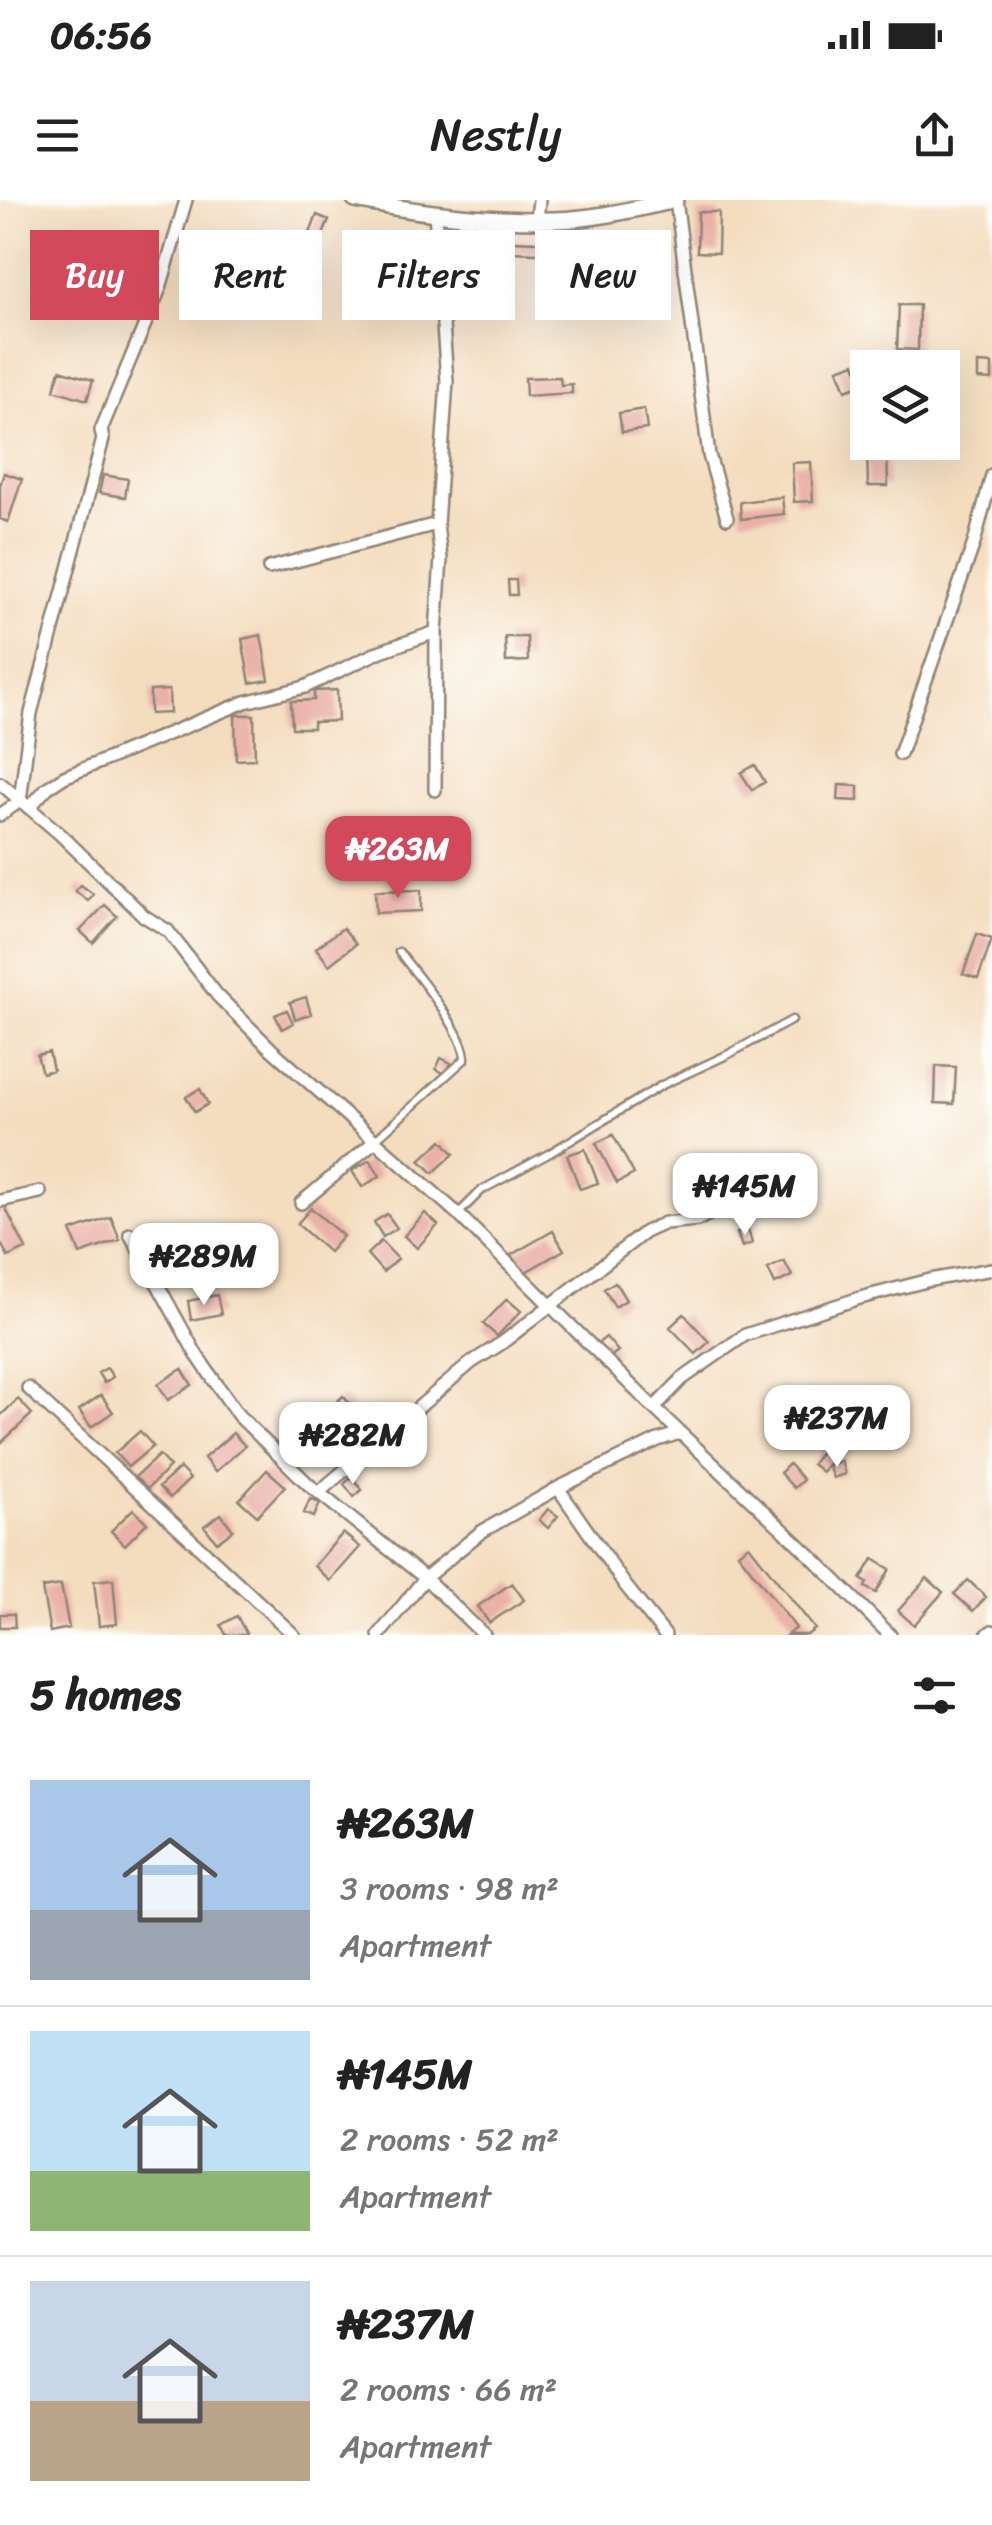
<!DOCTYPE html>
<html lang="en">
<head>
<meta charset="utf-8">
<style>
  :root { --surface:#fff; --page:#f2f2f2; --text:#222; --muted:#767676; --line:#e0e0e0; --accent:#d1495b }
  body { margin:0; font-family:Sriracha,sans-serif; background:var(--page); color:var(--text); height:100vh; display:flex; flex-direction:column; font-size:38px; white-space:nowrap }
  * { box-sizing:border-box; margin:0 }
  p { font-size:32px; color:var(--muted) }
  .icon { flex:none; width:55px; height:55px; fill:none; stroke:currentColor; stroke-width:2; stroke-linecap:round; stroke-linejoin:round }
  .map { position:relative; height:1435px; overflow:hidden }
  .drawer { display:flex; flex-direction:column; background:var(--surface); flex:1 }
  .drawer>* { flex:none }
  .banner { position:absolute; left:30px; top:30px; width:932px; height:90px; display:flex; gap:20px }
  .tools { position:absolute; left:850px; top:150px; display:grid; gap:20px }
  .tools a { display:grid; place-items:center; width:110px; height:110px; border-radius:0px; background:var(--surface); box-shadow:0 10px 40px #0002; font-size:50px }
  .price { position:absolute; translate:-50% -85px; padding:0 22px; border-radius:20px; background:#fff; color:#222; font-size:32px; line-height:65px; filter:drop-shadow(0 2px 5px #0008) }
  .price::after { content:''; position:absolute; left:50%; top:60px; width:30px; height:22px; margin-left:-15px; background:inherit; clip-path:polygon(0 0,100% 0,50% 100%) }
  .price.active { background:var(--accent); color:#fff }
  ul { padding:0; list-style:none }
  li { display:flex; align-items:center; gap:30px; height:250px; padding:0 30px }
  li+li { border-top:2px solid var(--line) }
  li span { display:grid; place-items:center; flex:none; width:280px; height:200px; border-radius:0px; color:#555 }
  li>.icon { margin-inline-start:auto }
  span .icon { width:120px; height:120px; fill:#fffc; stroke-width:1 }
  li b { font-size:42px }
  h2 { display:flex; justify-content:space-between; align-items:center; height:120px; padding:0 30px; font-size:42px }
  .tag { padding:0 35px; border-radius:0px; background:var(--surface); box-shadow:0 10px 40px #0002; font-size:35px; line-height:90px }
  .tag.active { background:var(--accent); color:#fff }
  .status { display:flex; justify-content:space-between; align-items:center; height:70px; padding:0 50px; background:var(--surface); direction:ltr }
  .status svg { height:28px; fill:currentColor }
  header { display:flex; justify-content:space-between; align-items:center; height:130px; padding:0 30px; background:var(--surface); font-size:45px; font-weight:600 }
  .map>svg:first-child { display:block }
  .building { fill:#e9b1a8 }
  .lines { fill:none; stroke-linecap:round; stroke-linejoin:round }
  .service-casing { stroke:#908475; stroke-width:11 }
  .minor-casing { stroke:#908475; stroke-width:16 }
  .tertiary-casing { stroke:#908475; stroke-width:20 }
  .service { stroke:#fff; stroke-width:6 }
  .minor { stroke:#fff; stroke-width:11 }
  .tertiary { stroke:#fff; stroke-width:15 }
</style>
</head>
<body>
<div class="status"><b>06:56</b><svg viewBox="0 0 49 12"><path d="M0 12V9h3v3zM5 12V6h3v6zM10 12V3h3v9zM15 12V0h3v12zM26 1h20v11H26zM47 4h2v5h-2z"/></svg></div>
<header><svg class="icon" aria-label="menu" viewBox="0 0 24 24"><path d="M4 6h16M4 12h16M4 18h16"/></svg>Nestly<svg class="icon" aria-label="share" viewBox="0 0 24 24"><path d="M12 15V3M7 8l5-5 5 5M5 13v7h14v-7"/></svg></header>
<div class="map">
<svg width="992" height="1435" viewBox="0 0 992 1435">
  <rect width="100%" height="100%" fill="#fdfcf7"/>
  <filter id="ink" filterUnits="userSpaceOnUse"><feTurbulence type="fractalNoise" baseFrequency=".01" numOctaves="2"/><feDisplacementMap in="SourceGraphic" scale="20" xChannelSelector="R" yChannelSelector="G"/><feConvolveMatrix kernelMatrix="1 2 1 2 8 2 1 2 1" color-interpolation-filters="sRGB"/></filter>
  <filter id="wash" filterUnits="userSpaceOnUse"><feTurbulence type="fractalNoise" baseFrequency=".0048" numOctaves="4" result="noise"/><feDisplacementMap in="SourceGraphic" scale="40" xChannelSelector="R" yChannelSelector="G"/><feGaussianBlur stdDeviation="2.25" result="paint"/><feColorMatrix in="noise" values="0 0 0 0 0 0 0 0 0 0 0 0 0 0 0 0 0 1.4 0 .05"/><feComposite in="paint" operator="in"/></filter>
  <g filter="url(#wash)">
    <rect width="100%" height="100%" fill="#f4ddbf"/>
    <g id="blocks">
      <path class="building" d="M698 12H719L718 53 697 52Z
        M317 15 329 20 316 53 304 49Z
        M594 37H615L616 73H595Z
        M454 39 502 49 500 60 452 51Z
        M512 41 560 43V54L512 52Z
        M899 105H919L918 150 897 149Z
        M855 163 863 184 846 190 838 169Z
        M978 163 992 164V180L978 179Z
        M60 170 93 180 87 200 54 190Z
        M560 177 561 185 572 184V193L526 196 525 178Z
        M644 209 647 229 622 232 619 213Z
        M887 249 888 286H868L867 250Z
        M811 262 813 301 794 302 792 263Z
        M4 273 22 279 8 322 0 319V285Z
        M103 275 128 279 125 297 99 293Z
        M782 297 784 314 741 319 740 302Z
        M508 380H516L517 395H509Z
        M261 435 269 480 250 483 242 439Z
        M505 437H527L528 461 506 462Z
        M169 490 170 513 150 514V491Z
        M337 490 338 521 313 522V528H292L291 501 314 500V491Z
        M235 515H254L255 559 236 560Z
        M755 565 765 582 752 590 741 573Z
        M839 585 858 586V601L838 600Z
        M81 685 93 694 88 701 75 691Z
        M421 690V711L376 713 375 691Z
        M105 705 117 716 93 743 80 731Z
        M343 728 356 744 329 765 316 748Z
        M977 734 992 739 978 779 963 774Z
        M306 797 311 814 295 819 290 802Z
        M287 810 293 823 282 829 275 815Z
        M49 852 53 870 42 873 37 855Z
        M441 858 451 863 446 874 436 869Z
        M936 866 956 867 954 904 935 903Z
        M200 889 208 904 195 912 186 897Z
        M613 935 634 974 617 983 596 943Z
        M442 940 454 954 433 973 420 960Z
        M585 949 598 983 580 989 567 955Z
        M370 960 380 976 362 987 352 971Z
        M3 1003 26 1049 8 1057 0 1041V1004Z
        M311 1008 343 1036 329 1052 297 1024Z
        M425 1013 438 1025 417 1048 404 1036Z
        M387 1014 397 1028 383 1037 374 1022Z
        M111 1017 120 1040 80 1054 71 1031Z
        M748 1029 752 1043 742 1047 737 1033Z
        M553 1031 564 1050 522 1074 511 1055Z
        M381 1041 398 1059 383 1072 367 1054Z
        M784 1061 792 1076 775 1084 768 1069Z
        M615 1082 626 1100 615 1107 604 1089Z
        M217 1095 221 1114 191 1120 188 1101Z
        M507 1099 521 1111 497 1136 483 1124Z
        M684 1114 709 1142 696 1154 670 1127Z
        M606 1137 618 1151 609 1158 597 1144Z
        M107 1168 113 1177 104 1183 98 1173Z
        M182 1169 192 1185 168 1200 158 1184Z
        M101 1195 113 1212 91 1227 79 1210Z
        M343 1196 369 1225 354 1239 328 1210Z
        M18 1199 32 1214 0 1244V1216Z
        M401 1228 418 1246 403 1259 387 1242Z
        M140 1231 153 1246 128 1267 115 1253Z
        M233 1233 245 1246 215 1272 204 1258Z
        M822 1250 833 1258 822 1272 812 1264Z
        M159 1255 170 1267 147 1289 135 1277Z
        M841 1261 845 1274 833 1278 828 1266Z
        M789 1264 803 1280 794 1288 780 1273Z
        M180 1268 190 1279 170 1298 159 1287Z
        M267 1270 285 1286 257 1316 239 1300Z
        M352 1277 362 1290 354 1297 344 1284Z
        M310 1299 320 1303 314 1317 304 1313Z
        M133 1309 147 1323 125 1345 111 1331Z
        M548 1309 558 1316 548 1328 539 1320Z
        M221 1314 233 1330 217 1342 204 1326Z
        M343 1333 360 1347 330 1381 314 1366Z
        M749 1345 815 1429 807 1435H787L796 1428 738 1353Z
        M873 1359 890 1369 876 1393 865 1387 867 1383 861 1379Z
        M927 1378 943 1392 914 1425 898 1411Z
        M113 1379 117 1424 99 1426 94 1381Z
        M968 1380 986 1397 973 1411 954 1394Z
        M512 1383 524 1400 489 1423 478 1406Z
        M61 1385 69 1428 50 1432 42 1388Z
        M0 1414H14L15 1427H0Z
        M237 1416 247 1435H226L221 1425Z"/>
    </g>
  </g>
  <g filter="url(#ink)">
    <use href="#blocks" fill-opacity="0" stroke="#908475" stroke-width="2.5"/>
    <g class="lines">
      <defs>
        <path id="service" d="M375 940 465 859C465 832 417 775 399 752
          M459 1013 482 990 550 953 662 885 729 854 792 820"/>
        <path id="minor" d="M676 0 709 255 727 318
          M435 13 447 181 437 324 441 359 436 432 435 590
          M537 19 539 0
          M269 368 437 324
          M900 554 974 343 992 275
          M0 583 60 634 144 716 168 731 217 795 271 849 458 1014 654 1208 814 1359 890 1435
          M29 608 47 588 64 577 245 502 305 487 381 451 436 432
          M0 615 20 601 31 513 103 239 101 230 160 88 186 0
          M0 1001 40 992
          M301 1003 374 942
          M130 1034 196 1154 238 1215 308 1284 425 1378 484 1435
          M28 1188 294 1435
          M654 1208 682 1179 745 1135 860 1098 930 1080 992 1069
          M558 1288 625 1385 665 1435
          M319 1292 472 1162 502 1143 645 1032 665 1023 697 1020 752 992 800 977
          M379 1435 425 1378 481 1332 558 1288 658 1240 680 1233
          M987 1435 992 1431"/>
        <path id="tertiary" d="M355 0C420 13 487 21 554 20 595 19 635 9 675 0"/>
      </defs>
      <use href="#service" class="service-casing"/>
      <use href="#minor" class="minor-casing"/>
      <use href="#tertiary" class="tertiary-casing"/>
      <use href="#service" class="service"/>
      <use href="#minor" class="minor"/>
      <use href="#tertiary" class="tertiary"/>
    </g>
  </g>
</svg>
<div class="tools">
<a><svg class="icon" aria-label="layers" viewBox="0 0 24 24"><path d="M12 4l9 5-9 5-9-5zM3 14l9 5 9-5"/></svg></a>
</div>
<b class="price active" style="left:398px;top:701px">₦263M</b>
<b class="price" style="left:745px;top:1038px">₦145M</b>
<b class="price" style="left:204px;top:1108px">₦289M</b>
<b class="price" style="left:837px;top:1270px">₦237M</b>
<b class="price" style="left:353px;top:1287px">₦282M</b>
<div class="banner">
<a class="tag active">Buy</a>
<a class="tag">Rent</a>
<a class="tag">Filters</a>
<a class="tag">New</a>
</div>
</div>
<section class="drawer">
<h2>5 homes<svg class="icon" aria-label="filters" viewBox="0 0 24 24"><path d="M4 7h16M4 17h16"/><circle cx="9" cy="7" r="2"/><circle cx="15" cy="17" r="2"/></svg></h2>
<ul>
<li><span style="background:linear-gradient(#a9c7e8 65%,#9aa5b1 0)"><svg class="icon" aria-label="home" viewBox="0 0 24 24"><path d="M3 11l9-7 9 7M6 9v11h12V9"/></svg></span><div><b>₦263M</b><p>3 rooms · 98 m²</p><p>Apartment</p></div></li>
<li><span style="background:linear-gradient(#bfe0f5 70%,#8fb573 0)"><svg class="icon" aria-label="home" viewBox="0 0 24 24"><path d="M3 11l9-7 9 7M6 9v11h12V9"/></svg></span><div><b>₦145M</b><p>2 rooms · 52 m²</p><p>Apartment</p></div></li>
<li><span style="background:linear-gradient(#c9d6e8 60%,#b9a48a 0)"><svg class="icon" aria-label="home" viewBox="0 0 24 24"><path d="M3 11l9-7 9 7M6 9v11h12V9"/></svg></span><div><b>₦237M</b><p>2 rooms · 66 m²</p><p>Apartment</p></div></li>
</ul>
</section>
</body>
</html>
